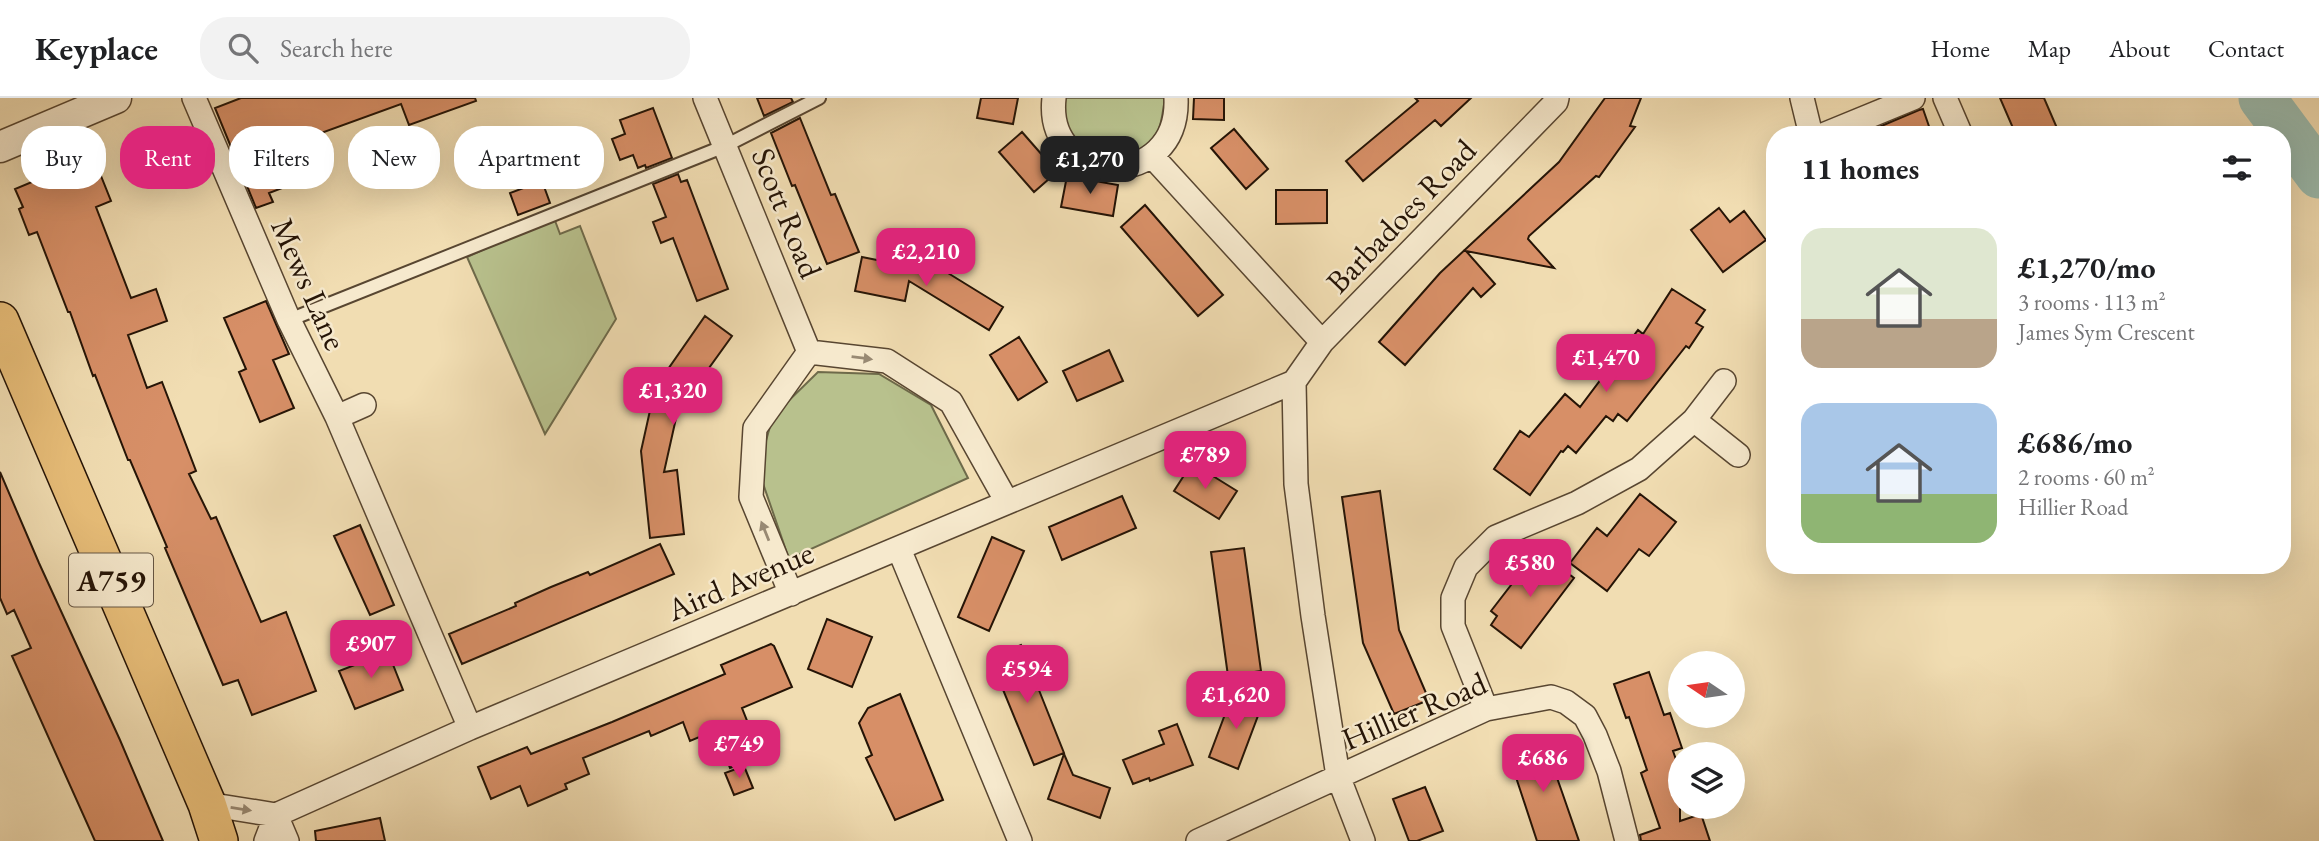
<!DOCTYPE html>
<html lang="en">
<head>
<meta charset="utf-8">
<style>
  :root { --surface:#fff; --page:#f2f2f2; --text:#202124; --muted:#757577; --line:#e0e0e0; --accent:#db2777 }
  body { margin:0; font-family:"EB Garamond",serif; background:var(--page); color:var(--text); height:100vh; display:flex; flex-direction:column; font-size:26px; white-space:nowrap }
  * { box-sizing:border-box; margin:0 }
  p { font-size:23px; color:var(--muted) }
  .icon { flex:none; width:38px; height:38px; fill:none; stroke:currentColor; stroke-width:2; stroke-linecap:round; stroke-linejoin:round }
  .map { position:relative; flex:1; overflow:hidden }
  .details { position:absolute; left:1766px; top:28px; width:525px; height:448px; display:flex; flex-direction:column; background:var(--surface); border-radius:28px; box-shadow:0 7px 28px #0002 }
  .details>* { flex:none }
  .guide { position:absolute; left:21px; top:28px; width:665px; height:63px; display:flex; gap:14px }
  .needle { width:46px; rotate:283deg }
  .tools { position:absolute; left:1668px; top:553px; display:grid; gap:14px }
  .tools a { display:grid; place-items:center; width:77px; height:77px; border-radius:50%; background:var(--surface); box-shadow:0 7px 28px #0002; font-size:35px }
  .price { position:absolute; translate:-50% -60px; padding:0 16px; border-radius:14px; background:var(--accent); color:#fff; font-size:23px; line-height:46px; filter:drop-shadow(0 2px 4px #0008) }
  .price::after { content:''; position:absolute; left:50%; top:42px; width:21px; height:16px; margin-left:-10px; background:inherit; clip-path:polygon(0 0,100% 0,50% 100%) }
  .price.current { background:#222; color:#fff }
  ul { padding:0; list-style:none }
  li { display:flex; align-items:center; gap:21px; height:175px; padding:0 35px }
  li span { display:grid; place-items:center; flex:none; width:196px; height:140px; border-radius:21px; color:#555 }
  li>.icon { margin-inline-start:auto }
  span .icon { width:84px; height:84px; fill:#fffc; stroke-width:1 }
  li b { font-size:30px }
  h2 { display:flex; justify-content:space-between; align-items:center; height:84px; padding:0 35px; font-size:30px }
  .tag { padding:0 24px; border-radius:28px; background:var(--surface); box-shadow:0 7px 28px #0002; font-size:24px; line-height:63px }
  .tag.current { background:var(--accent); color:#fff }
  header { display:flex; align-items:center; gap:42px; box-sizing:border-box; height:98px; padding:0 35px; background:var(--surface); border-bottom:2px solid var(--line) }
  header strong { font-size:33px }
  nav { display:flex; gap:38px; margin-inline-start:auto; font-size:24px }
  .search { width:490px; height:63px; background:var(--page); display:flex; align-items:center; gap:18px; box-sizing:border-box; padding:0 24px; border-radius:28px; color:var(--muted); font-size:26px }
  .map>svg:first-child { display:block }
  .green { fill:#b8c18d; stroke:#6e6a4a; stroke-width:2 }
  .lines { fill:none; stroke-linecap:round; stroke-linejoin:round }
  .river { stroke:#9bbbae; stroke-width:47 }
  .building { fill:#d78f67; stroke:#251406; stroke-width:2 }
  .service-casing { stroke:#584631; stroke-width:16 }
  .minor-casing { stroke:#584631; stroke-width:26 }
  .tertiary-casing { stroke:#584631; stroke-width:33 }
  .primary-casing { stroke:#251406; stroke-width:40 }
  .service { stroke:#f6e9cd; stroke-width:12 }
  .minor { stroke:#f6e9cd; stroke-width:23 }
  .tertiary { stroke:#f6e9cd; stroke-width:30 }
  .primary { stroke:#e8be79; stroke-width:37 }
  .oneway { fill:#988973 }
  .labels { text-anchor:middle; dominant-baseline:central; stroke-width:5; stroke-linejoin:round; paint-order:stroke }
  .shield { fill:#f6e9cd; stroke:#645442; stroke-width:2 }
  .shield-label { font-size:30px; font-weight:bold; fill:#251406 }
  .street-label { font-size:32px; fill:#251406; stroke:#f6e9cd }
</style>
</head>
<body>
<header>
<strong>Keyplace</strong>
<div class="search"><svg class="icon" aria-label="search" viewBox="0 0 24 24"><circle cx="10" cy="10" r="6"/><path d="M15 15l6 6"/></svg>Search here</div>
<nav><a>Home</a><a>Map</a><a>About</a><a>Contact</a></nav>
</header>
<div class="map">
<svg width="2319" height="743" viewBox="0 0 2319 743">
  <rect width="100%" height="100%" fill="#f1ddb2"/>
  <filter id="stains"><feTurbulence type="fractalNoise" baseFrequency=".00286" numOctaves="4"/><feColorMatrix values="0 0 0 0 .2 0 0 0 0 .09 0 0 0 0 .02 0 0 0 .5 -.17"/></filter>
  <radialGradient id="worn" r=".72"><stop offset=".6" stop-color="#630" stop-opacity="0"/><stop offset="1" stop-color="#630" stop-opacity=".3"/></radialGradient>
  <path class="green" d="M1063 0H1164L1165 1C1163 11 1162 25 1158 33 1139 69 1079 66 1066 27 1063 19 1064 8 1063 0Z
    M554 120 560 136 580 128 616 221 545 336 467 159Z
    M818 274 879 276 931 307 968 380 789 461 758 371 773 318Z"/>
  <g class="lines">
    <path class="river" d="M2262 0 2319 77"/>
  </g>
  <path class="building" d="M241 0H475L476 3 409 27 401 6 321 35 323 39 286 52 298 84 269 95 273 104 256 110 215 10Z
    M757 0H791L793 4 764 18Z
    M981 0H1018L1013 26 977 20Z
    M1194 0H1224V22L1193 21Z
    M1415 0H1471L1441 28 1435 22 1363 83 1346 63 1418 3Z
    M1605 0H1641L1630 28 1635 29 1599 79 1596 78 1529 138 1528 141 1554 170 1466 153 1495 186 1481 199 1473 190 1405 267 1379 244 1440 175 1559 64Z
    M2000 0H2044L2060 37H2016Z
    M653 10 672 60 646 70 645 67 638 70 633 57 620 62 612 41 625 36 620 22Z
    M1923 11 1932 37H1860L1919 12Z
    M800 20 831 97 835 96 859 154 827 166 795 87 792 88 771 35Z
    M1234 31 1268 71 1246 91 1211 50Z
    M1022 34 1057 74 1034 94 999 54Z
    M194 36 203 57 182 64 175 42Z
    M91 53 111 103 96 109 131 200 156 191 167 223 128 237 147 290 162 284 196 373 189 376 211 421 216 419 261 524 286 514 316 593 252 617 238 582 223 587 165 450 167 449 130 362H128L95 277 93 278 70 214H68L37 134 29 137 19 111 23 109 15 91 44 79 42 74Z
    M678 76 681 84 687 82 728 191 697 203 673 140 661 145 653 124 666 119 653 86Z
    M1067 78 1118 87 1113 118 1061 109Z
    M542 83 550 105 518 117 510 95Z
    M1276 92H1327V125L1276 126Z
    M1145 107 1223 197 1198 218 1121 129Z
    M1719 110 1730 124 1744 113 1766 142 1723 174 1691 132Z
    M862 159 912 169 911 175 922 159 1003 209 989 232 909 183 905 203 855 193Z
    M1672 191 1705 212 1696 225 1703 229 1689 250 1686 248 1627 323 1618 316 1613 323 1606 318 1576 355 1568 348 1563 354 1561 353 1530 397 1494 371 1520 333 1529 339 1565 296 1580 309 1638 232 1643 236Z
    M266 203 289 256 273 262 294 310 260 324 239 274 246 271 224 220Z
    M705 218 732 238 701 281 687 271 664 374 677 372 684 436 650 440 641 353 651 308 643 306 649 281 659 284Z
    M1019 239 1047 284 1018 302 990 257Z
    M1109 252 1123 283 1077 303 1063 273Z
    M1192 365 1237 393 1219 421 1174 393Z
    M0 374 39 465 120 642 163 743H95L12 558 31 550 14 512 7 516 0 500Z
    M1380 393 1399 532 1429 602 1394 616 1363 545 1342 399Z
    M1640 396 1676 424 1649 458 1639 451 1607 493 1570 465 1597 430 1607 438Z
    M1122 398 1136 430 1062 462 1049 429Z
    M360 427 394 507 370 517 334 438Z
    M992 439 1024 453 989 533 958 519Z
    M660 446 674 476 462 566 449 536 516 508 515 505 551 489 588 474 590 477Z
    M1244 450 1261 573 1228 578 1211 454Z
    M1538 452 1574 480 1521 550 1491 527 1497 518 1491 513Z
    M827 521 872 539 852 589 808 571Z
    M771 546 774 548 792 589 742 610 761 658 730 670 716 632 690 643 683 624 651 638 649 633 583 660 589 676 565 686 567 691 528 708 520 688 491 701 478 669 527 649 531 656 612 624 725 576 721 567Z
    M1021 547 1064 655 1034 667 990 560Z
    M388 554 403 592 355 611 339 573Z
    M1649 574 1664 617 1670 615 1682 650 1673 653 1680 673V723L1701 716 1710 743H1641L1640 737 1660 730 1641 675 1647 672 1629 619 1626 620 1614 586Z
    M1233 595 1262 607 1238 671 1209 659Z
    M900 596 943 702 895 722 866 660 872 657 859 625 868 610Z
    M1177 626 1193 667 1150 683 1149 680 1133 686 1123 662 1164 646 1159 633Z
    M1544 643 1562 694 1579 743H1537L1508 655Z
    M1064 656 1073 677 1110 690 1100 720 1048 701Z
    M744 668 753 690 734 697 725 675Z
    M1425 689 1443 733 1417 743H1409L1393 701Z
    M380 720 385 743H316L315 733Z"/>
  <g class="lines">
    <defs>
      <path id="service" d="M289 222 725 48 819 0"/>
      <path id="minor" d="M194 0 289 222 337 319 470 630
        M705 0 809 254
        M1054 0C1044 89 1180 95 1176 0
        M1802 0 1811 37
        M1945 0 1961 37
        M1823 37 1913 0
        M1152 58 1322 244
        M1294 284 1296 386 1313 518 1338 678 1363 743
        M1294 284 1322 244 1556 4 1557 0
        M337 319 364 307
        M1694 322 1738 357
        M899 451 1020 743
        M791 496 751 399 755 330 809 254 887 263 951 304 1007 404
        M1486 611 1453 528V500L1466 469 1496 439 1577 405 1639 371 1694 322 1724 283
        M207 706 276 717 470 630 1294 284
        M276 717 287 743
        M266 743 276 717
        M1198 743 1486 611 1551 599 1566 604 1585 618 1595 637 1609 673 1627 743"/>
      <path id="tertiary" d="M0 49 116 0"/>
      <path id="primary" d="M0 223 207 706 219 743"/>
    </defs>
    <use href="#service" class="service-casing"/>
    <use href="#minor" class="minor-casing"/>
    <use href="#tertiary" class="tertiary-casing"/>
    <use href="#primary" class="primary-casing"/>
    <use href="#service" class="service"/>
    <use href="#minor" class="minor"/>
    <use href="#tertiary" class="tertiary"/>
    <use href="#primary" class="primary"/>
  </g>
  <defs><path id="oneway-solid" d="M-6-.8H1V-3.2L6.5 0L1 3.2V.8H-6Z" transform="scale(1.75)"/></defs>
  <g class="oneway">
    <use href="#oneway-solid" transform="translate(862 260) rotate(7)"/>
    <use href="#oneway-solid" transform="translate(765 433) rotate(-112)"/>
    <use href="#oneway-solid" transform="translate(241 711) rotate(9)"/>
  </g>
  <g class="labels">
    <rect class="shield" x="69" y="455.5" width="84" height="53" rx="5"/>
    <g class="shield-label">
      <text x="111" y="482">A759</text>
    </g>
    <g class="street-label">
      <text transform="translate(787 115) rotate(68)">Scott Road</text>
      <text transform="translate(1401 118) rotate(-46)">Barbadoes Road</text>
      <text transform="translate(309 186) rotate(66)">Mews Lane</text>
      <text transform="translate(740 483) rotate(-23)">Aird Avenue</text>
      <text transform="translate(1414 613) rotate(-23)">Hillier Road</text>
    </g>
  </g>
  <rect width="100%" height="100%" filter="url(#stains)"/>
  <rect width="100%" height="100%" fill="url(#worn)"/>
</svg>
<div class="tools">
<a><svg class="needle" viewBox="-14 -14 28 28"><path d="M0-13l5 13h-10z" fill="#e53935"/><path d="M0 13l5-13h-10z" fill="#757577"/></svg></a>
<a><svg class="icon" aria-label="layers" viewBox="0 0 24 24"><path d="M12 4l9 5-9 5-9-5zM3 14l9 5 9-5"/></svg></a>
</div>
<b class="price current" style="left:1090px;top:98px">£1,270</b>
<b class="price" style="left:926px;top:190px">£2,210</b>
<b class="price" style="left:1606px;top:296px">£1,470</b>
<b class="price" style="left:673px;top:329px">£1,320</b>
<b class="price" style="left:1205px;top:393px">£789</b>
<b class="price" style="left:1530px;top:501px">£580</b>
<b class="price" style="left:371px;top:582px">£907</b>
<b class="price" style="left:1027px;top:607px">£594</b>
<b class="price" style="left:1236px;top:633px">£1,620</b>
<b class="price" style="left:739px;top:682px">£749</b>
<b class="price" style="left:1543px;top:696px">£686</b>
<div class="guide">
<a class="tag">Buy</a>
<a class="tag current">Rent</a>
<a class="tag">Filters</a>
<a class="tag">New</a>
<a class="tag">Apartment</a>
</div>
<section class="details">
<h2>11 homes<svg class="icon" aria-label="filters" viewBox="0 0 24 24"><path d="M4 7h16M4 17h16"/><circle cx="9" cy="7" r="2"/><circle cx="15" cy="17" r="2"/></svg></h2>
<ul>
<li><span style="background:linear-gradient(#dfe7d0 65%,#b9a48a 0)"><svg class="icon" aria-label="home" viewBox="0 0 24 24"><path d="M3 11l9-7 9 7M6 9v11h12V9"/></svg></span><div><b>£1,270/mo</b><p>3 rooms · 113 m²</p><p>James Sym Crescent</p></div></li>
<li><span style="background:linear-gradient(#a9c7e8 65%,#8fb573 0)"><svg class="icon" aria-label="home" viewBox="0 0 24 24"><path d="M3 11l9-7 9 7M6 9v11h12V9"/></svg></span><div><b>£686/mo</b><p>2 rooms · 60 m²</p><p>Hillier Road</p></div></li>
</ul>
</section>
</div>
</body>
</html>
